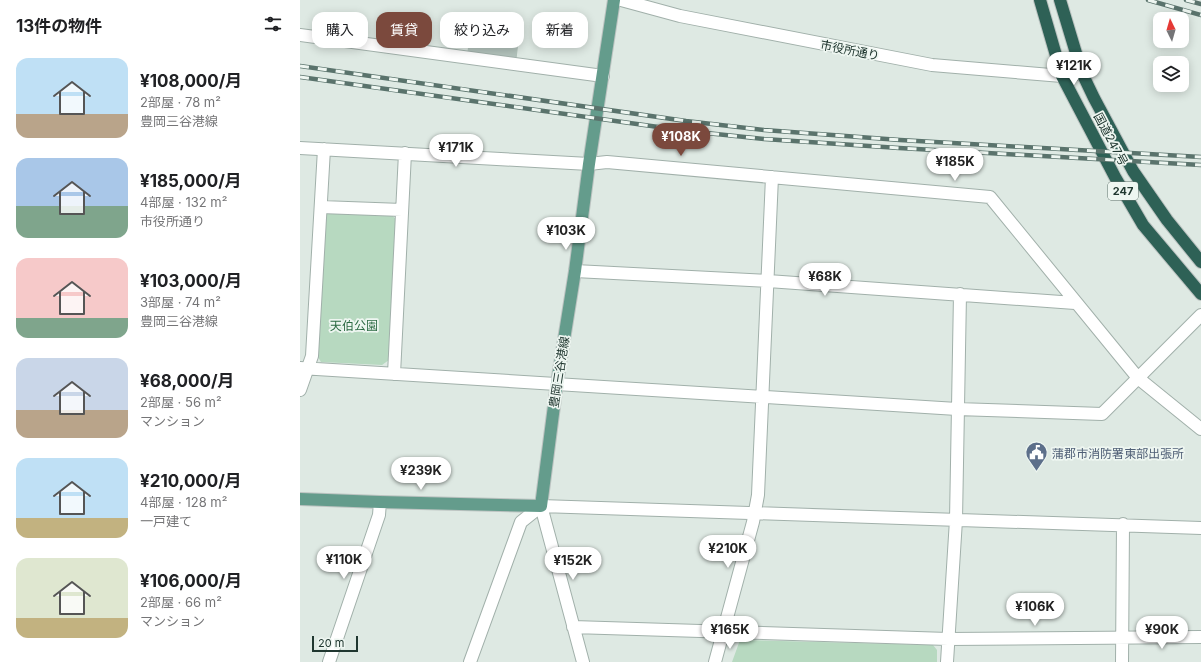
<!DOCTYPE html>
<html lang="ja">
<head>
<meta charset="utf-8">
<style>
  :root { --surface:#fff; --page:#f2f2f2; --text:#202124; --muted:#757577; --accent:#7b493d }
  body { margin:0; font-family:Inter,"Noto Sans JP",sans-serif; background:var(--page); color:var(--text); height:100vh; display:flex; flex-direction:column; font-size:15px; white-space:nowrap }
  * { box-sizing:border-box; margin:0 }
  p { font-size:13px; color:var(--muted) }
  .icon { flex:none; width:22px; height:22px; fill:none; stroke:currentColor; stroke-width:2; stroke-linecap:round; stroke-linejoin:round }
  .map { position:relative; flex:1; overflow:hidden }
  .drawer { display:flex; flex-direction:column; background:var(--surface); width:300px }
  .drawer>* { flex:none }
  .hud { position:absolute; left:12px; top:12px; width:380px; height:36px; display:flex; gap:8px }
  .needle { width:26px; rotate:355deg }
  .tools { position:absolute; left:853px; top:12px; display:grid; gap:8px }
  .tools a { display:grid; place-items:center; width:36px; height:36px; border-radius:8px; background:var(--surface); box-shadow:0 2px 10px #0003; font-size:20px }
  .scale { position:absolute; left:12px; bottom:10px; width:46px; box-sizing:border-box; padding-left:4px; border:2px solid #203730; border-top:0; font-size:11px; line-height:14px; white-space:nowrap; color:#203730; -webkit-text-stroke:3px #eef6f1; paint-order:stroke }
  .price { position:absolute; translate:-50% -34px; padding:0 9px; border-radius:14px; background:#fff; color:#222; font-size:13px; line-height:26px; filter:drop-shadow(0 1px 2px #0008) }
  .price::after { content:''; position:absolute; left:50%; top:24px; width:12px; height:9px; margin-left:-6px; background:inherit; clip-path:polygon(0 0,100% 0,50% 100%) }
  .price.current { background:var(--accent); color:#fff }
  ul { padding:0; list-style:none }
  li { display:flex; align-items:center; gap:12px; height:100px; padding:0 16px }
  li span { display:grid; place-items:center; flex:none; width:112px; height:80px; border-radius:12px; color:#555 }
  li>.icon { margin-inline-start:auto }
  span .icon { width:48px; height:48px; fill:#fffc; stroke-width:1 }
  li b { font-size:17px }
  h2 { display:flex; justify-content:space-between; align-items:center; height:48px; padding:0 16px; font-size:17px }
  .tag { padding:0 14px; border-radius:12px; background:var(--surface); box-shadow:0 2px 10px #0003; font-size:14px; line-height:36px }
  .tag.current { background:var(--accent); color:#fff }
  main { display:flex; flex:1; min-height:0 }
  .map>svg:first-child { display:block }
  .green { fill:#b7d9c0 }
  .building { fill:#b3c3bc; stroke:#b1c2ba }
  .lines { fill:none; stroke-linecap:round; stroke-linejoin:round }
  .minor-casing { stroke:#a1b0aa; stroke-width:14 }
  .major-casing { stroke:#bcc3c1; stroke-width:14 }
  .highway-casing { stroke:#bcc3c1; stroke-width:14 }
  .minor { stroke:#fff; stroke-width:12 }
  .major { stroke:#649c8c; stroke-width:12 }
  .highway { stroke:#2e6156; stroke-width:12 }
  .rail-casing { stroke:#5a736c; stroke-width:4.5 }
  .rail { stroke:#eef6f1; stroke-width:3; stroke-dasharray:9; stroke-linecap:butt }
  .labels { text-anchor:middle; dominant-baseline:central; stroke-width:3.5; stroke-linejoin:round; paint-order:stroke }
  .shield { fill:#eef6f1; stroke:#5e706a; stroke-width:1 }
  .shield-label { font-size:11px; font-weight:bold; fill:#203730 }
  .street-label { font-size:12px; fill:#203730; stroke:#eef6f1 }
  .park-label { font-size:12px; fill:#2d6b44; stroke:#eef6f1 }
  .service-label { font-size:12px; fill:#4e5e75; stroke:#eef6f1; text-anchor:start }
</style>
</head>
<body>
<main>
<section class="drawer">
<h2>13件の物件<svg class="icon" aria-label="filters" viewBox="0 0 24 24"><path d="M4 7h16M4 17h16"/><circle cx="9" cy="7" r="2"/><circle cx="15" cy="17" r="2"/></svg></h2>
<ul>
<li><span style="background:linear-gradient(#bfe0f5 70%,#b9a48a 0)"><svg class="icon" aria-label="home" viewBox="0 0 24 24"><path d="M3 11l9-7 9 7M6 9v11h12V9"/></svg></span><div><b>¥108,000/月</b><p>2部屋 · 78 m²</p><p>豊岡三谷港線</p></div></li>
<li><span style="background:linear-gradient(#a9c7e8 60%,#7fa58c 0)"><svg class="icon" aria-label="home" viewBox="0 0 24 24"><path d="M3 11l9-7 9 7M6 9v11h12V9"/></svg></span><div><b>¥185,000/月</b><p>4部屋 · 132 m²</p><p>市役所通り</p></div></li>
<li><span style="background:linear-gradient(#f6c9c9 75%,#7fa58c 0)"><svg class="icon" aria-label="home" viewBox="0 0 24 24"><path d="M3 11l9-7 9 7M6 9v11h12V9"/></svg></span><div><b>¥103,000/月</b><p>3部屋 · 74 m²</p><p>豊岡三谷港線</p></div></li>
<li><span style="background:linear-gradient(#c9d6e8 65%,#b9a48a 0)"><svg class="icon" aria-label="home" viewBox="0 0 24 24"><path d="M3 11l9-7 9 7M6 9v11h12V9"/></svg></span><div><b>¥68,000/月</b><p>2部屋 · 56 m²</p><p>マンション</p></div></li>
<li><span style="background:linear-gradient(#bfe0f5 75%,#c2b280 0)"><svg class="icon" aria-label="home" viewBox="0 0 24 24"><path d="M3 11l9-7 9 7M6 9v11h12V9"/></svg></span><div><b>¥210,000/月</b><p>4部屋 · 128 m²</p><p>一戸建て</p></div></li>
<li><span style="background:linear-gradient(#dfe7d0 75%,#c2b280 0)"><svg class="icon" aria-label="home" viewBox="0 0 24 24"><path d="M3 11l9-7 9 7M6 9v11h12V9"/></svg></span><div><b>¥106,000/月</b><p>2部屋 · 66 m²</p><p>マンション</p></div></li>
</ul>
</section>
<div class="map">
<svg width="901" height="662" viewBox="0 0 901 662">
  <rect width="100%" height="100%" fill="#dee9e3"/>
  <path class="green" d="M31 210 89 213 96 219 89 360 82 365 21 362 16 354 25 214Z
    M440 640 633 645 637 650V662H432Z"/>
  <path class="building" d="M170 35 218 41 216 59 168 52Z"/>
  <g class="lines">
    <defs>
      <path id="minor" d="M321 0 380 16 632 65 762 76 782 73
        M0 35 303 76
        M0 148 289 164 307 162 690 197 838 378 901 429
        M21 207 102 210
        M275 271 468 281 775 303
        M0 368 657 409 802 414 901 315
        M94 374 105 153
        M0 390 12 356 24 149
        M241 506 283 662
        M273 627 648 639 901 637
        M29 662 79 515 80 502
        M170 662 221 522 241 506 901 528
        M415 662 453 522 458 495 472 177
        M647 662 656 520 660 294
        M822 662 823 524"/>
      <path id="major" d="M0 499 80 502 241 506 257 383 275 271 289 164 314 0"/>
      <path id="highway" d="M740 0 762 76 815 177 843 225 901 294
        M760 0 782 73 794 98 833 171 867 220 901 262"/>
    </defs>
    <use href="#minor" class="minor-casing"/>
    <use href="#major" class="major-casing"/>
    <use href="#highway" class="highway-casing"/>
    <use href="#minor" class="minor"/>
    <use href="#major" class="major"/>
    <use href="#highway" class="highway"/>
    <defs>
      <path id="rail" d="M848 0 901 15
        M886 0 901 4
        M0 66 386 121 464 130 600 140 901 157
        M0 77 387 131 464 139 599 148 901 165"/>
    </defs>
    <use href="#rail" class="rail-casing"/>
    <use href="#rail" class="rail"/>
  </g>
  <defs>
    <symbol id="civic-pin" viewBox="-11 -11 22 30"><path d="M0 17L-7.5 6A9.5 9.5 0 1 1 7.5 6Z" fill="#5c6f8a" stroke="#eef6f1"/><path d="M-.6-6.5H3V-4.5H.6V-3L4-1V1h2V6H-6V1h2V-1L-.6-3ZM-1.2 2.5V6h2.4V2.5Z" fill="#fff"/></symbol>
  </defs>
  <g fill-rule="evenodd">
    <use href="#civic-pin" x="724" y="440" width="25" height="34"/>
  </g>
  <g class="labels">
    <rect class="shield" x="808" y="182" width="30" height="18" rx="3"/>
    <g class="shield-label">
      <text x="823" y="191">247</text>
    </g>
    <g class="street-label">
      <text transform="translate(550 50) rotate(11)">市役所通り</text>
      <text transform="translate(811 139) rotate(62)">国道247号</text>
      <text transform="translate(259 372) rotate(-81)">豊岡三谷港線</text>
    </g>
    <g class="park-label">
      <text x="54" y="325">天伯公園</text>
    </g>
    <g class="service-label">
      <text x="752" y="453">蒲郡市消防署東部出張所</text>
    </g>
  </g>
</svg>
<div class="tools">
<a><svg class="needle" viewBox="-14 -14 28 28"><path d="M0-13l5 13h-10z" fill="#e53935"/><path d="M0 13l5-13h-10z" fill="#757577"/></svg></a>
<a><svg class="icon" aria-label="layers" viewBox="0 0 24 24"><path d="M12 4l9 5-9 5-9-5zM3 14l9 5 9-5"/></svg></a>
</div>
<div class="scale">20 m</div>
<b class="price" style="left:774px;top:86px">¥121K</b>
<b class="price current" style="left:381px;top:157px">¥108K</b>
<b class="price" style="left:156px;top:168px">¥171K</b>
<b class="price" style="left:655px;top:182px">¥185K</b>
<b class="price" style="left:266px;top:251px">¥103K</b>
<b class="price" style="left:525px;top:297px">¥68K</b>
<b class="price" style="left:121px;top:491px">¥239K</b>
<b class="price" style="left:428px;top:569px">¥210K</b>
<b class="price" style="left:44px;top:580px">¥110K</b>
<b class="price" style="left:273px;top:581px">¥152K</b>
<b class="price" style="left:735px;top:627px">¥106K</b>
<b class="price" style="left:430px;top:650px">¥165K</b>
<b class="price" style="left:862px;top:650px">¥90K</b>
<div class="hud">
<a class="tag">購入</a>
<a class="tag current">賃貸</a>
<a class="tag">絞り込み</a>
<a class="tag">新着</a>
</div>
</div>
</main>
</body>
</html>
